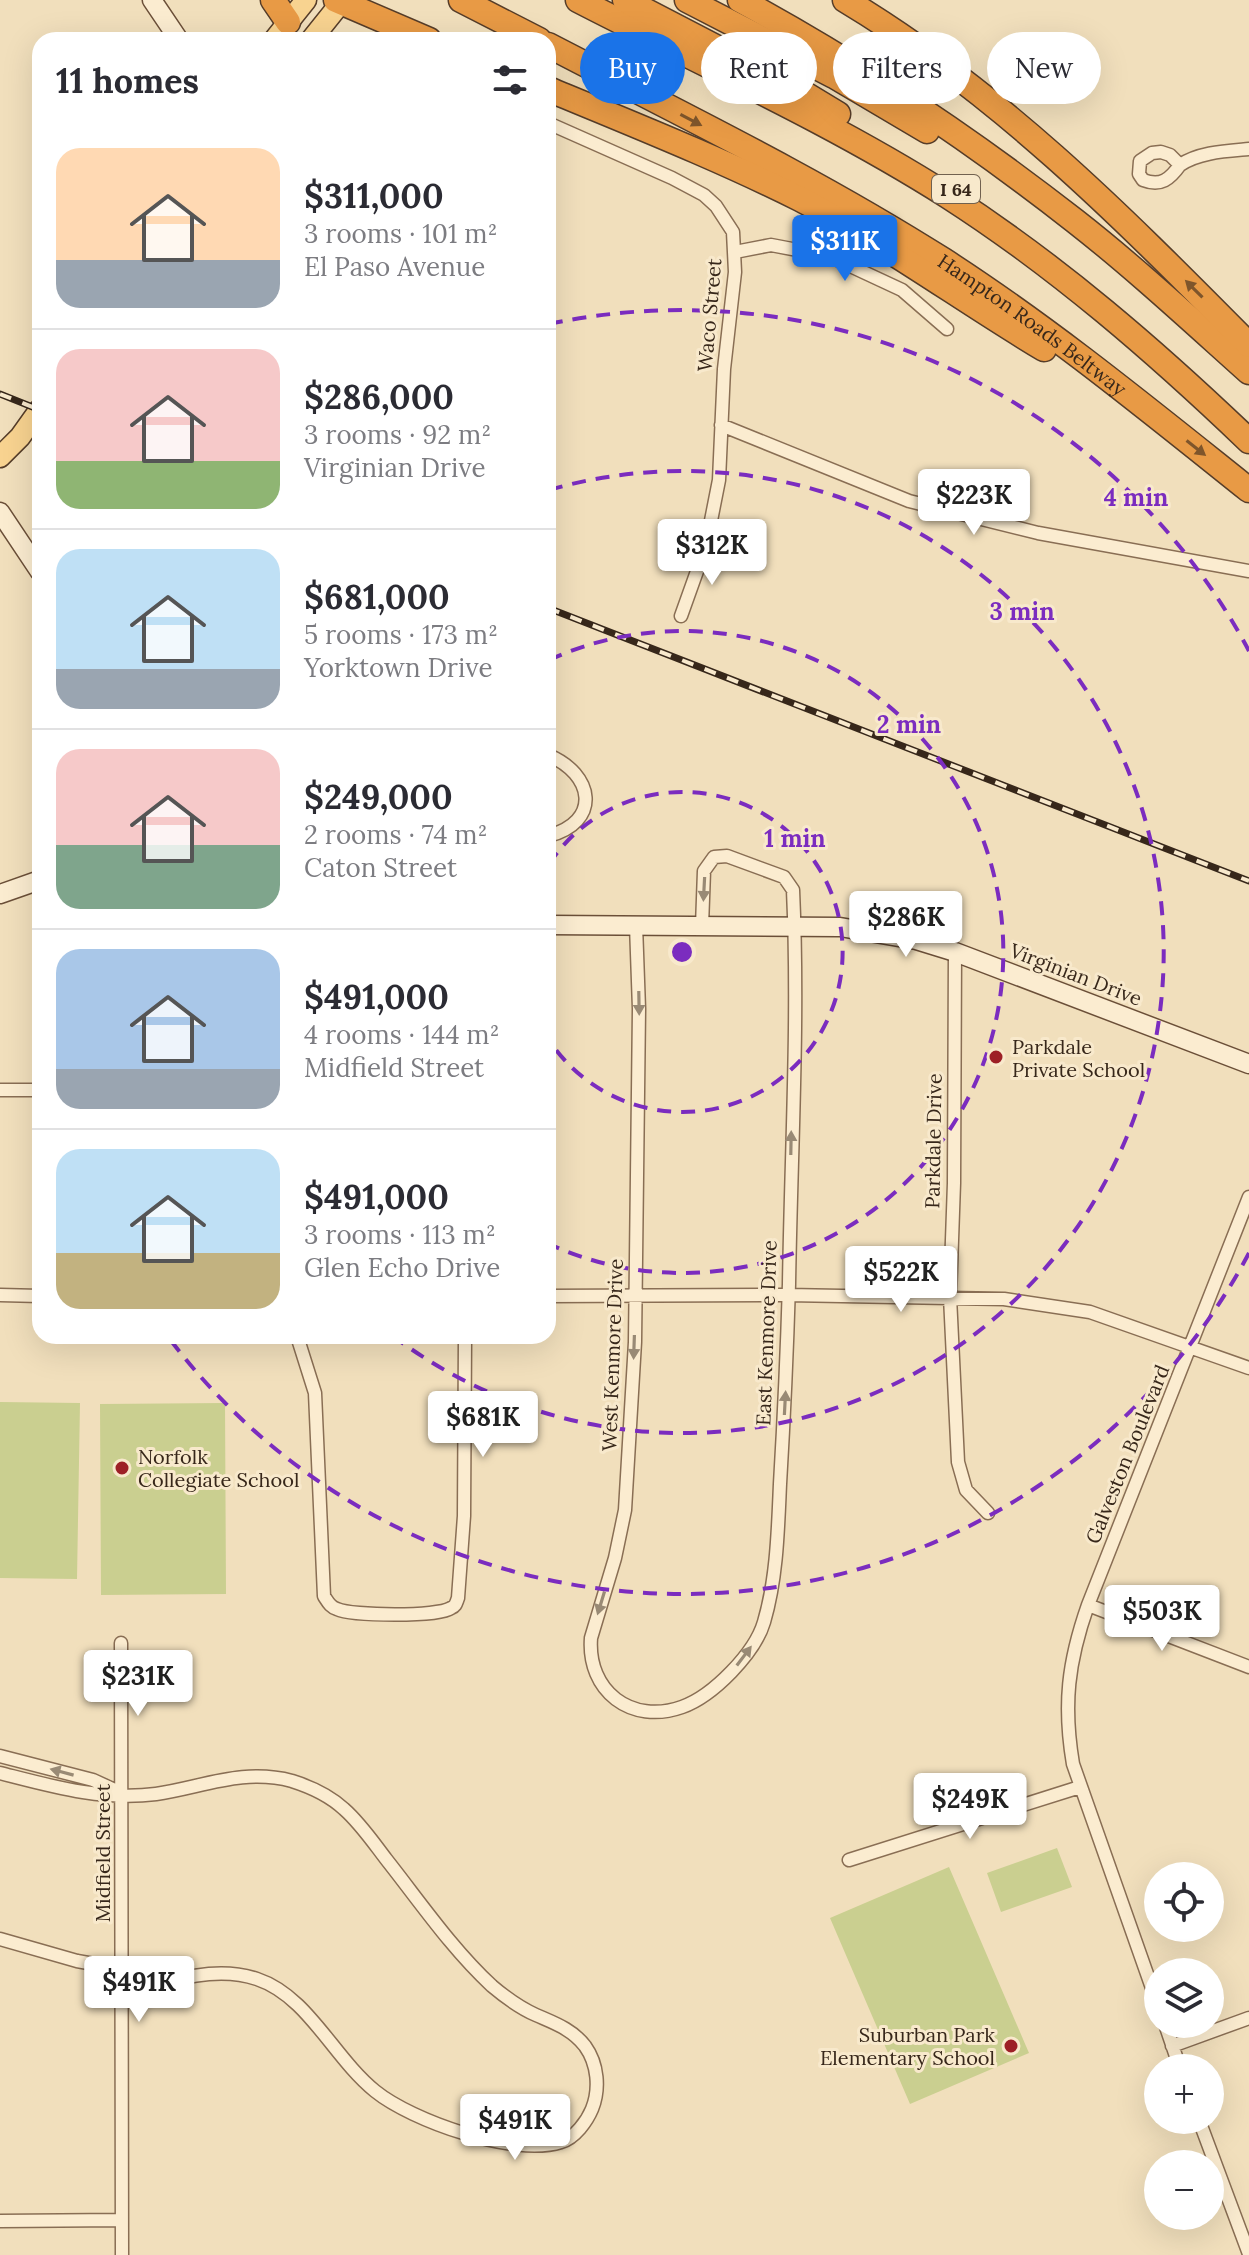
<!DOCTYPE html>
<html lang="en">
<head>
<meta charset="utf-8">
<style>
  :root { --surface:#fff; --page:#f7f7f7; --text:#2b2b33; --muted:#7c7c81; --line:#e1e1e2; --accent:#1a73e8 }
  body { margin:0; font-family:Lora,serif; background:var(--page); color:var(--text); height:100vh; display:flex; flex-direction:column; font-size:30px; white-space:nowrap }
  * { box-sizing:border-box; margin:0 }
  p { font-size:26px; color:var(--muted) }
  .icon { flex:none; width:44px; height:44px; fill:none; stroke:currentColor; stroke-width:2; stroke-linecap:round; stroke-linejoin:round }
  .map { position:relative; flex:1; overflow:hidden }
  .drawer { position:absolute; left:32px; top:32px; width:524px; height:1312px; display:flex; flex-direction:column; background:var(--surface); border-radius:24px; box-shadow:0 8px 32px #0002 }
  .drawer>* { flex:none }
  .top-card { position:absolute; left:580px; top:32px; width:548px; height:72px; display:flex; gap:16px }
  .fabs { position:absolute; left:1144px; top:1862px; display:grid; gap:16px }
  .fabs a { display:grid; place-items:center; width:80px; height:80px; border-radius:50%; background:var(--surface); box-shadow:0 8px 32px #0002; font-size:40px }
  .price { position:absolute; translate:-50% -68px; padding:0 18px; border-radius:8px; background:#fff; color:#222; font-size:26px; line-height:52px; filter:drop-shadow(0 2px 4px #0008) }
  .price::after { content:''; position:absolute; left:50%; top:48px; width:24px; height:18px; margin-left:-12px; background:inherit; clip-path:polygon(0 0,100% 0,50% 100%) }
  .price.on { background:var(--accent); color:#fff }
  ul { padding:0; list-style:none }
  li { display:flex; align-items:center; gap:24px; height:200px; padding:0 24px }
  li+li { border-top:2px solid var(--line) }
  li span { display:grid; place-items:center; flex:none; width:224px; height:160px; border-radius:24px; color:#555 }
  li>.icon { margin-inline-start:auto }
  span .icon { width:96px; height:96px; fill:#fffc; stroke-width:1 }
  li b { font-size:34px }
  h2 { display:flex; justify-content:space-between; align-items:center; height:96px; padding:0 24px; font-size:34px }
  .pill { padding:0 28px; border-radius:36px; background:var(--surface); box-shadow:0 8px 32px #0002; font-size:28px; line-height:72px }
  .pill.on { background:var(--accent); color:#fff }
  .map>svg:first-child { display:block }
  .green { fill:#cacf90 }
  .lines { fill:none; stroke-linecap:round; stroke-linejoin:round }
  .street-casing { stroke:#896e54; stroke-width:15 }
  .secondary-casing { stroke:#6b4f38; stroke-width:21 }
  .primary-casing { stroke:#563d29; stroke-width:23 }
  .highway-casing { stroke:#563d29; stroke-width:27 }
  .street { stroke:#fbecd0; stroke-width:12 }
  .secondary { stroke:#fbecd0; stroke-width:18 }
  .primary { stroke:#f8d390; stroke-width:20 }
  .highway { stroke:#e89a45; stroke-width:24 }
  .rail-casing { stroke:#37271a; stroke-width:7 }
  .rail { stroke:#f8e9cc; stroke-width:4; stroke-dasharray:12; stroke-linecap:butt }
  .oneway { fill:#7e552b }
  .oneway2 { fill:#998a75 }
  .ring { fill:none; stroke:#7b2cbf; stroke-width:4; stroke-dasharray:14 10 }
  .poi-dot { fill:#9d2026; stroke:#f8e9cc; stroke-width:3 }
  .labels { text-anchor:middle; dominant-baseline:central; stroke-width:6; stroke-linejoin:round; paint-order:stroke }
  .shield { fill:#f8e9cc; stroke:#71614f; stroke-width:2 }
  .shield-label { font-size:18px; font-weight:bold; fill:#37271a }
  .street-label { font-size:20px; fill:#37271a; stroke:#f8e9cc }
  .poi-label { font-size:20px; fill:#37271a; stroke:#f8e9cc; text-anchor:start }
  .centre { fill:#7b2cbf; stroke:#f8e9cc; stroke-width:4 }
  .ring-label { font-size:24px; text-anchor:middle; font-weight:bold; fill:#7b2cbf; stroke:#f8e9cc; stroke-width:6; stroke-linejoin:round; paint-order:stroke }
</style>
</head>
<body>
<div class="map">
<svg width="1249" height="2255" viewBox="0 0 1249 2255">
  <rect width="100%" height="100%" fill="#f1dfbc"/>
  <path class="green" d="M0 1402 80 1403 77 1579 0 1578Z
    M225 1403 226 1594 101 1595 100 1404Z
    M1057 1848 1072 1887 1001 1912 987 1873Z
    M949 1867 1029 2053 910 2104 830 1918Z"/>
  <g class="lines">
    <defs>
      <path id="street" d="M548 123 672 178 704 195 716 206 733 232 735 272 724 369 719 480 706 546 681 616
        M1161 152 1170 155 1180 165C1170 179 1161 187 1143 180L1139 174 1140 161 1152 153Z
        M1180 165C1199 152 1227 151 1249 149
        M735 252 771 245 829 256 902 290 947 329
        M721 425 909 501 1038 533 1249 571
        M548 755C594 774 602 822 548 836
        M636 925 639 1009 635 1342 625 1510 615 1558 591 1638C587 1691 631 1725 682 1707 713 1696 755 1653 764 1622 777 1578 778 1529 780 1484 784 1417 787 1351 789 1284 791 1153 799 1021 793 890L784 877 727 856 714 857 704 871 702 926
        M955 952 954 1183 950 1297 958 1462 966 1490 988 1513
        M0 1090H40
        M0 1295 40 1296
        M548 1296 788 1295 1004 1299 1090 1312 1249 1368
        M297 1336 315 1393 324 1596C328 1602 330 1607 337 1609 352 1616 438 1617 451 1608 456 1606 456 1603 458 1598L464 1516 465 1336
        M1088 1605 1249 1667
        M121 1643 122 2255
        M0 1756 93 1780 119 1792
        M0 1773C51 1786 102 1801 156 1794 203 1787 243 1768 292 1781 311 1787 330 1796 344 1809 360 1823 373 1842 386 1859 420 1902 452 1949 492 1986 505 1997 520 2008 536 2015 554 2023 572 2029 585 2046 598 2064 600 2089 592 2109 587 2121 575 2138 561 2142 514 2157 412 2121 375 2091 333 2057 308 1996 257 1979 212 1964 164 1983 122 1996
        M849 1860 1080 1787
        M0 1939 77 1961 122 1969
        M1158 2005 1073 1764C1063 1705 1068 1662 1088 1605L1249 1197
        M1165 2024 1180 2068
        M1172 2046 1249 2018
        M1199 2120 1249 2254
        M0 2221 121 2220"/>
      <path id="secondary" d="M152 0 179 40
        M0 512 40 572
        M0 894 40 880
        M548 925 840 927 916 940 955 952 1249 1064"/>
      <path id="primary" d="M274 40 306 0
        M311 40 343 0
        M0 457 20 437 40 409"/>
      <g id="highway">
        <path d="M273 0 288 22"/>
        <path d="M336 0 429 40"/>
        <path d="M461 0 539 40"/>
        <path d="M578 0C702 64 830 121 948 196 1057 266 1156 352 1249 441"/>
        <path d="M625 0 800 91 838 114"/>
        <path d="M687 0 834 76 927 131"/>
        <path d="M740 0C858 64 969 138 1075 221 1135 268 1192 321 1249 372"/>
        <path d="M845 0C1000 93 1122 217 1249 345"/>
        <path id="s1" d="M548 45C681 114 817 180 943 260 1050 329 1150 411 1249 490"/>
        <path d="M548 89C632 124 718 158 800 199 885 243 962 300 1044 349"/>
      </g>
    </defs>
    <use href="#street" class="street-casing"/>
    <use href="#secondary" class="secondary-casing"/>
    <use href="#primary" class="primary-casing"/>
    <use href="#highway" class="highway-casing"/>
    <use href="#street" class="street"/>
    <use href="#secondary" class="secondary"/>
    <use href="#primary" class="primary"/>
    <use href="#highway" class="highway"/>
    <defs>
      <path id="rail" d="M0 394 40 410
        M548 608 1249 881"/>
    </defs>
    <use href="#rail" class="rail-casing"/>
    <use href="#rail" class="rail"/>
  </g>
  <defs><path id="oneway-solid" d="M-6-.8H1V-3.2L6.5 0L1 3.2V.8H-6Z" transform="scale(2)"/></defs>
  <g class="oneway">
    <use href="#oneway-solid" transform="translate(691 120) rotate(28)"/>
    <use href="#oneway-solid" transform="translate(1194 289) rotate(-135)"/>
    <use href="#oneway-solid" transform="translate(1196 448) rotate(38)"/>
  </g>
  <g class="oneway2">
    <use href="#oneway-solid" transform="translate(704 889) rotate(93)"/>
    <use href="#oneway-solid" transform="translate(639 1003) rotate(89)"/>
    <use href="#oneway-solid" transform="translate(791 1143) rotate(-89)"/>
    <use href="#oneway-solid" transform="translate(634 1347) rotate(92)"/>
    <use href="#oneway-solid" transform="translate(785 1403) rotate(-87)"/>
    <use href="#oneway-solid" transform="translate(601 1603) rotate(107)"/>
    <use href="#oneway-solid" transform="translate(744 1656) rotate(-53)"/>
    <use href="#oneway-solid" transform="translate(62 1772) rotate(-165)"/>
  </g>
  <g class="ring">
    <path d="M549 864A160 160 0 1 1 549 1040"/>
    <path d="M549 660A321 321 0 1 1 549 1244"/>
    <path d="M549 490A481 481 0 1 1 393 1336"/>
    <path d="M1249 1253A642 642 0 0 1 169 1338M549 324A642 642 0 0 1 1249 651"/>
  </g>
  <g class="poi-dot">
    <circle cx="996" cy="1057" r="8"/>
    <circle cx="122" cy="1468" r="8"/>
    <circle cx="1011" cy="2046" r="8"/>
  </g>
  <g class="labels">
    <rect class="shield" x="932" y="175" width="48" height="28" rx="6"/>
    <g class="shield-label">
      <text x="956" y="189">I 64</text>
    </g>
    <g class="street-label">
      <text transform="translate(709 315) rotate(-85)">Waco Street</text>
      <text stroke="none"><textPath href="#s1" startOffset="560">Hampton Roads Beltway</textPath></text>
      <text transform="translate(1076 974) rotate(21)">Virginian Drive</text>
      <text transform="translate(933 1141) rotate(-89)">Parkdale Drive</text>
      <text transform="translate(766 1333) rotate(-88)">East Kenmore Drive</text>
      <text transform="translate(612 1355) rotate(-88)">West Kenmore Drive</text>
      <text transform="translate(1127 1454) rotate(-68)">Galveston Boulevard</text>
      <text transform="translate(102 1853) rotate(-90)">Midfield Street</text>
    </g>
    <g class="poi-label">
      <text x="1012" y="1046">Parkdale<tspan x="1012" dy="23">Private School</tspan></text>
      <text x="138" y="1456">Norfolk<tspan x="138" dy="23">Collegiate School</tspan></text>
      <text x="995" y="2034" text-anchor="end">Suburban Park<tspan x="995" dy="23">Elementary School</tspan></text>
    </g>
  </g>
  <circle cx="682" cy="952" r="12" class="centre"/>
  <g class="ring-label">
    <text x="1136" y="506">4 min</text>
    <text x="1022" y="620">3 min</text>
    <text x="909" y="733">2 min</text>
    <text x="795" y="847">1 min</text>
  </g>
</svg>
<div class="fabs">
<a><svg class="icon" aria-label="locate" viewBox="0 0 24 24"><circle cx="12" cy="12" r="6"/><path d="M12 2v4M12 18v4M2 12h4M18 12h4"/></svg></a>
<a><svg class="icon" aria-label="layers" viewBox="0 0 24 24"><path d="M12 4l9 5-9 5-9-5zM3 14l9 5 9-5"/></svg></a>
<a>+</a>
<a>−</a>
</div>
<b class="price on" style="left:845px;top:283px">$311K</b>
<b class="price" style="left:974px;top:537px">$223K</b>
<b class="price" style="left:712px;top:587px">$312K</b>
<b class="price" style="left:906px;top:959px">$286K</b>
<b class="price" style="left:901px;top:1314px">$522K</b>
<b class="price" style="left:483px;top:1459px">$681K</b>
<b class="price" style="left:1162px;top:1653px">$503K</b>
<b class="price" style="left:138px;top:1718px">$231K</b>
<b class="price" style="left:970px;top:1841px">$249K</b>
<b class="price" style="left:139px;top:2024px">$491K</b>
<b class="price" style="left:515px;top:2162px">$491K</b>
<div class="top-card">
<a class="pill on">Buy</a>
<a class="pill">Rent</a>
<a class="pill">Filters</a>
<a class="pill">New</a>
</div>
<section class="drawer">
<h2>11 homes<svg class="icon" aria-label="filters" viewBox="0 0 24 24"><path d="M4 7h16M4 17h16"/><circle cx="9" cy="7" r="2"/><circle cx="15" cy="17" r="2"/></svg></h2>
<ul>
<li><span style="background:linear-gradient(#ffd9b3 70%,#9aa5b1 0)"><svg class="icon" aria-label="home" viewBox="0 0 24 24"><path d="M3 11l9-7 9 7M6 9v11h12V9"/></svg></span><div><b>$311,000</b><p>3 rooms · 101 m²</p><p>El Paso Avenue</p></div></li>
<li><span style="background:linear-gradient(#f6c9c9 70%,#8fb573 0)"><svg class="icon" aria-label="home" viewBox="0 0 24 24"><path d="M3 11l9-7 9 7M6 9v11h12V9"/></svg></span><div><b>$286,000</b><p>3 rooms · 92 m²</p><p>Virginian Drive</p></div></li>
<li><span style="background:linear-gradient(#bfe0f5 75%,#9aa5b1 0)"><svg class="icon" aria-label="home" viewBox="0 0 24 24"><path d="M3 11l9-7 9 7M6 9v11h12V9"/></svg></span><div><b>$681,000</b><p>5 rooms · 173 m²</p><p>Yorktown Drive</p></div></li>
<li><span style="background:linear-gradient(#f6c9c9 60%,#7fa58c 0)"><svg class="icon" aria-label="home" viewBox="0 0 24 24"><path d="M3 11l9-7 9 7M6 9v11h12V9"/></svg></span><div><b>$249,000</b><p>2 rooms · 74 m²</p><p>Caton Street</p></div></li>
<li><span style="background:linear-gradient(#a9c7e8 75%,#9aa5b1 0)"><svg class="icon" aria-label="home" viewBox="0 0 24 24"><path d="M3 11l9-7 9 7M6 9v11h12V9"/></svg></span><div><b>$491,000</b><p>4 rooms · 144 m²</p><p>Midfield Street</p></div></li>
<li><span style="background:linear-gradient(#bfe0f5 65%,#c2b280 0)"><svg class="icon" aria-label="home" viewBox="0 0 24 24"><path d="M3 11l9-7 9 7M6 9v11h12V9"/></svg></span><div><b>$491,000</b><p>3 rooms · 113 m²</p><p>Glen Echo Drive</p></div></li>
</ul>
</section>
</div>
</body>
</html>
